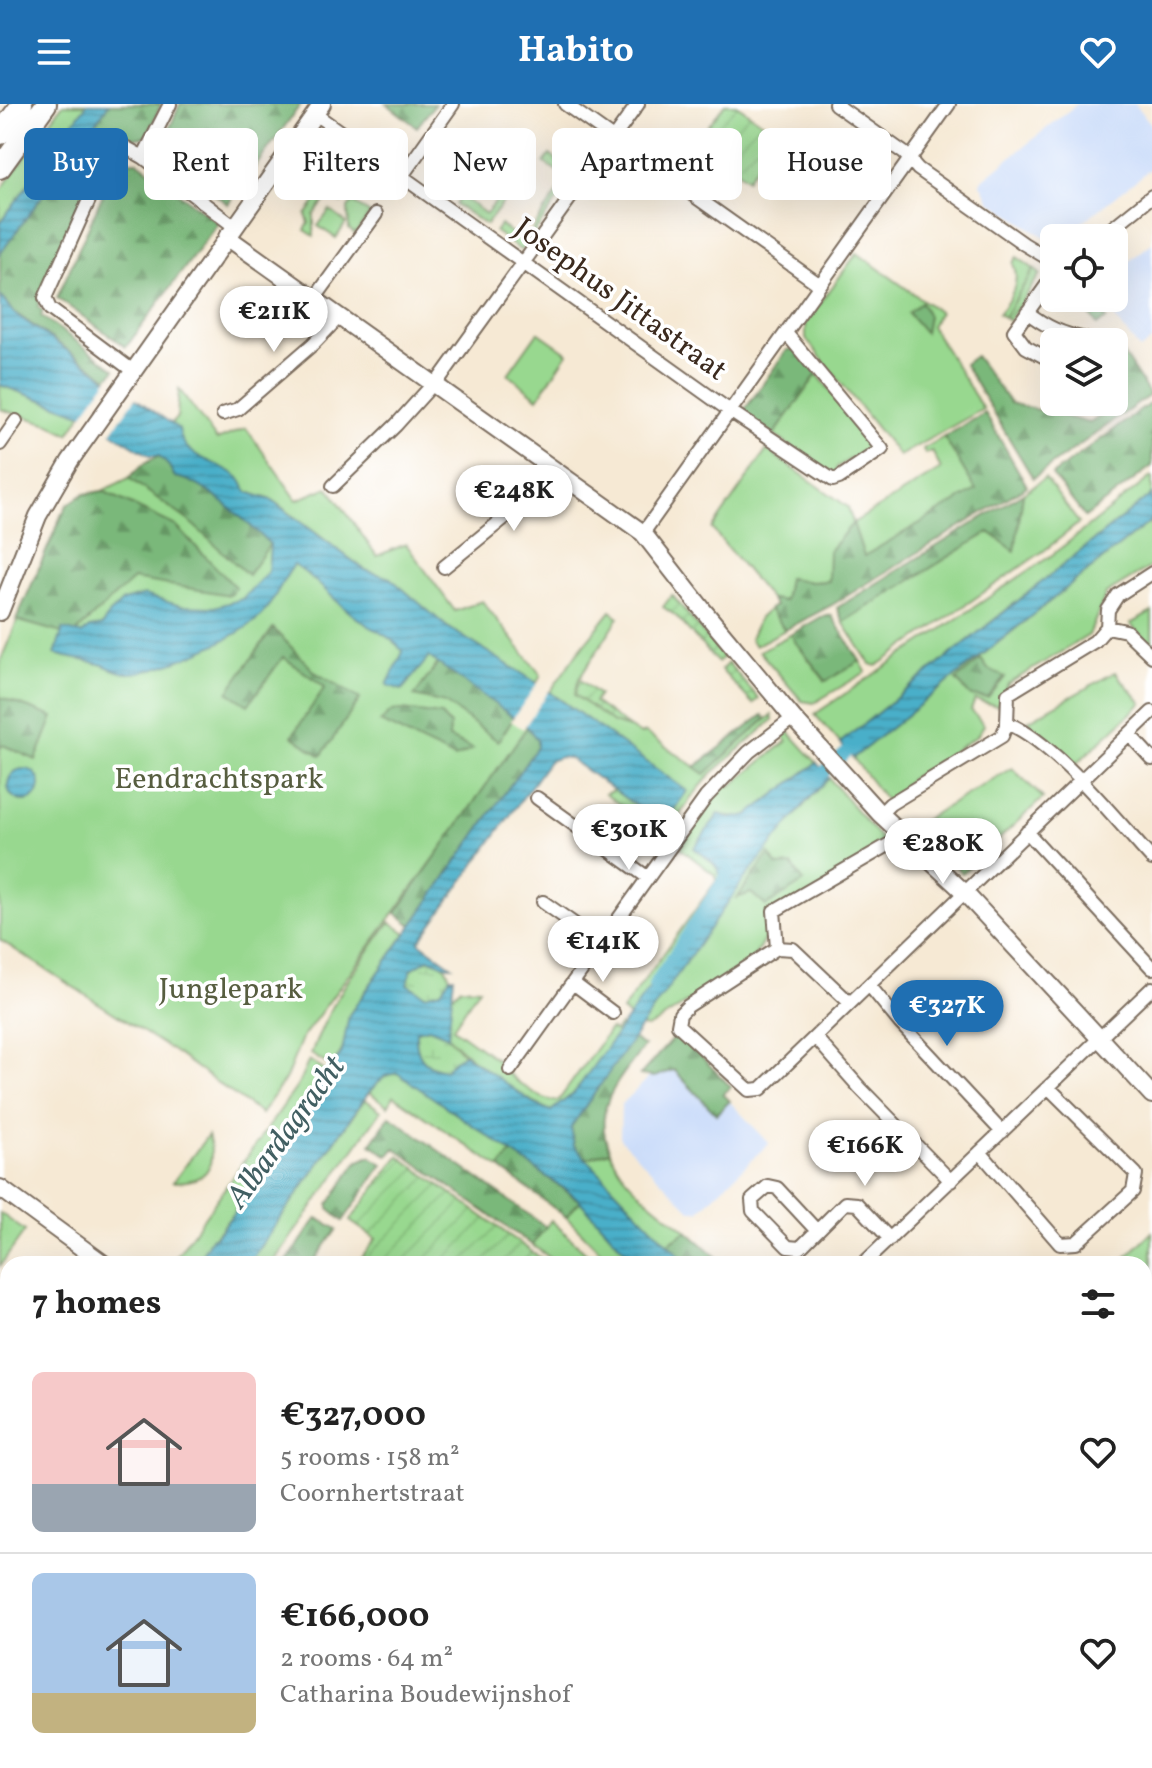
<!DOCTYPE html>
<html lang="en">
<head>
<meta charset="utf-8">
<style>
  :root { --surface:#fff; --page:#f6f6f6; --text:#222; --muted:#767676; --line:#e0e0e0; --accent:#1f6fb2 }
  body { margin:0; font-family:Vollkorn,serif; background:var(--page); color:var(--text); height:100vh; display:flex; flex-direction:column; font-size:30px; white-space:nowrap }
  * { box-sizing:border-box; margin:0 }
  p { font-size:26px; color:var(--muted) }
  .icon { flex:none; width:44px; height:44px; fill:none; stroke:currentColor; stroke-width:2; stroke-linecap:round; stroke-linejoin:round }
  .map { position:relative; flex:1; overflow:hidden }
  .sheet { position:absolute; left:0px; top:1152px; width:1152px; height:512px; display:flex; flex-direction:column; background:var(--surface); border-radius:24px 24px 0 0; box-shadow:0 8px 32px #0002 }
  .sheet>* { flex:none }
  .hud { position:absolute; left:24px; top:24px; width:1104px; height:72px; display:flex; gap:16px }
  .buttons { position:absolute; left:1040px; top:120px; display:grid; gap:16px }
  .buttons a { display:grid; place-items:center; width:88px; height:88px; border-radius:12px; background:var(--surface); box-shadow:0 8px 32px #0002; font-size:40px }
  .price { position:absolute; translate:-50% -68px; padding:0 18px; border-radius:28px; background:#fff; color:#222; font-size:26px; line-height:52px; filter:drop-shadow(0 2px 4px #0008) }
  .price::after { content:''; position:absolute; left:50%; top:48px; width:24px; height:18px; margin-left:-12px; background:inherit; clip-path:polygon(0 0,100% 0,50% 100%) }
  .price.active { background:var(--accent); color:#fff }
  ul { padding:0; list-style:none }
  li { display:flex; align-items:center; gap:24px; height:200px; padding:0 32px }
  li+li { border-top:2px solid var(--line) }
  li span { display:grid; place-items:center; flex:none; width:224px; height:160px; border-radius:12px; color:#555 }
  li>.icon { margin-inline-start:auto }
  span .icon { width:96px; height:96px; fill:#fffc; stroke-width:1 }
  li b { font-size:34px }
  h2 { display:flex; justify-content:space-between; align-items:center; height:96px; padding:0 32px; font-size:34px }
  .chip { padding:0 28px; border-radius:12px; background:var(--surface); box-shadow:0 8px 32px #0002; font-size:28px; line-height:72px }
  .chip.active { background:var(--accent); color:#fff }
  header { display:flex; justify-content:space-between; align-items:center; height:104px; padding:0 32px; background:var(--accent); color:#fff; font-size:36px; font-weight:700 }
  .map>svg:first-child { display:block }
  .built { fill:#cadcf9 }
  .green { fill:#98d88f; stroke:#6a8156; stroke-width:2 }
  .forest { fill:url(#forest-firs); stroke:#5a714c; stroke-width:2 }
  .wetland { fill:url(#wetland-marsh); stroke:#6a8156; stroke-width:2 }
  .garden { fill:url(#garden-furrows); stroke:#6a8156; stroke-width:2 }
  .water { fill:url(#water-rules); stroke:#426c74; stroke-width:2 }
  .pier { fill:#f6e9d4 }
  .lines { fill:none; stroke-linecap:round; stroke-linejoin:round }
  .canal { stroke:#4aafc9; stroke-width:12 }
  .minor-casing { stroke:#7c6d5e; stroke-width:16 }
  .tertiary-casing { stroke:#7c6d5e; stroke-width:20 }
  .primary-casing { stroke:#7c6d5e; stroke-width:24 }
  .minor { stroke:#fff; stroke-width:12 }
  .tertiary { stroke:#fff; stroke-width:16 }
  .primary { stroke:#fff; stroke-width:20 }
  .tram { stroke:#3b2a1e; stroke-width:2 }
  .labels { text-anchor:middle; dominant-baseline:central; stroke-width:7; stroke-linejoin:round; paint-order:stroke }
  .street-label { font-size:30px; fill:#3b2a1e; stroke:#fff }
  .park-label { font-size:30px; fill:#575e40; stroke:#fff }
  .water-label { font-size:32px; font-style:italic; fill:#415f62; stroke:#fff }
</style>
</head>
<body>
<header><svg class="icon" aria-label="menu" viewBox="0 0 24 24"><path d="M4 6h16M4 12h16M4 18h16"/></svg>Habito<svg class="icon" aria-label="heart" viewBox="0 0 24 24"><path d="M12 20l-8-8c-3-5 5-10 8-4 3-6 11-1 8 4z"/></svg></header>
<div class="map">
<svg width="1152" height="1664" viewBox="0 0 1152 1664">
  <defs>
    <pattern id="forest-firs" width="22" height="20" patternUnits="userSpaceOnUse" patternTransform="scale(2)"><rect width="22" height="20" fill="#7ab87a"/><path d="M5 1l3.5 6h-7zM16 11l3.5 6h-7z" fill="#659663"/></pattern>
    <pattern id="wetland-marsh" width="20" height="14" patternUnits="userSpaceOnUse" patternTransform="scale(2)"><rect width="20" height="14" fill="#98d88f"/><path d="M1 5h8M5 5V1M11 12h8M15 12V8" fill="none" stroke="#84ba7b"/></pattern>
    <pattern id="garden-furrows" width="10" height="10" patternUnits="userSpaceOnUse" patternTransform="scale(2)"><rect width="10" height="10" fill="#98d88f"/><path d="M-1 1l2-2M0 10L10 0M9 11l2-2" fill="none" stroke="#84ba7b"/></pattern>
    <pattern id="water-rules" width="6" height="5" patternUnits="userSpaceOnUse" patternTransform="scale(2)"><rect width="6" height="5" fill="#4aafc9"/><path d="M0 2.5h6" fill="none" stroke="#3f8fa3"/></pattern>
  </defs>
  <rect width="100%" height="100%" fill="#fff"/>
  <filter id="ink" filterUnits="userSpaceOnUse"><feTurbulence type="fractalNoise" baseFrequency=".0125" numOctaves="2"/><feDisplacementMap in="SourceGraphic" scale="16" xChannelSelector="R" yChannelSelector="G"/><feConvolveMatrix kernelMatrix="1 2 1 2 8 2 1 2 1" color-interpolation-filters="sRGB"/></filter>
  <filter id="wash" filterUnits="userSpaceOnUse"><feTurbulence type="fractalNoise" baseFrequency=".006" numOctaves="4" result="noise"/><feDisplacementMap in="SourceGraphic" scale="32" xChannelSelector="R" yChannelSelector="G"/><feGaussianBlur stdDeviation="1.8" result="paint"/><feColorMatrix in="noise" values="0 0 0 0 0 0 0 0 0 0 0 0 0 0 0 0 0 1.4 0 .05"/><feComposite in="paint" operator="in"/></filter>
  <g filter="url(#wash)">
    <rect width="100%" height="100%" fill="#f6e9d4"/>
    <path class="built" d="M1077 0H1135L1152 21V64L1063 133 1049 136 990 97 980 78Z
      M1152 139V236L1140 246 1099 194H1114V169Z
      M667 956 693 959 769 1039 699 1107H691L620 1035 621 1001Z"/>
    <path class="green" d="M63 0H87L0 119V87Z
      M550 51 575 70 571 75 544 59Z
      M566 76 570 78 524 144 520 146 495 128 500 121 524 138Z
      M329 80 346 93 342 99 330 90 314 111V132L305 126 309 119 306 111Z
      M502 90 507 94 486 121 455 100 461 92 486 110Z
      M353 98 370 110 355 130 349 125 348 104Z
      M330 106 346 119 336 134 318 122Z
      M857 149 939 208 931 222 983 305 899 352 806 235V219Z
      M1017 153 1034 165 1004 213 998 210C1011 195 1021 178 1013 159Z
      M538 228 568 249 538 294 508 270Z
      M817 270 874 340 869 349 862 348 837 363 836 370 830 369 774 331Z
      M0 281 82 310 69 330 49 320 0 305Z
      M179 285 217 336 246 324 297 396 328 383 377 452 406 440 455 507 482 497 541 571 537 579 446 522 390 475 365 466 272 396 247 388 185 343 171 320 177 313Z
      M944 333 977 386 864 453 853 420 828 477 811 478 789 474 784 497 770 495 712 425 767 346 848 403 853 419 941 365 932 347 925 350 923 345Z
      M149 356 267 442 270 440 318 478 537 615 302 934 286 974 261 1010 173 947 0 836V558L62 409 84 390 102 387 129 374Z
      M1152 372V390L840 639 817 613 815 610 1052 451Z
      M1045 374 1079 419 1045 446 877 562 870 560 843 518 989 428 1014 446 1023 389Z
      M1152 416V462L1106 490 1089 531 1008 580 998 602 975 596 971 606 984 621 977 632 909 676 887 698 853 654Z
      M769 505 785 526 755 542 750 535 759 514Z
      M611 507 619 513 579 575 575 591 613 619 630 624 641 631 644 628 702 667 772 611 773 616 711 670 691 694 665 733 605 690 614 686 662 721 686 687 550 588 577 549Z
      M1152 508V542L1130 520Z
      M792 530 794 536 825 577 860 557 866 568 814 599 802 597 759 547Z
      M1115 568 1142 599 1075 661 1028 617Z
      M788 627 817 659 748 711 734 714 719 710 694 744C710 756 726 765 719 787L630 913 622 907 716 777 715 771 680 744 726 677 731 682 787 637 781 629Z
      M1012 664 1043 694 962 769 919 719Z
      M829 674 889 744 781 807 753 855 659 917 647 924 640 923C699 838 757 749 829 674Z
      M390 818 406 829 349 911 345 941 332 963 311 950C331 896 356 864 390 818Z
      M461 883 479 884 453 924 500 958C506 972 543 999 558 997L610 925 615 928 620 921 623 923 574 989 551 1007C524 995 466 954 448 932L451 893Z
      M309 956 328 969 241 1100 214 1133H212L196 1160H171L298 981Z
      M391 969 402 970 512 1048 500 1064 394 992 388 1002 369 988 380 975Z
      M365 995 381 1007 272 1160H248Z
      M208 1031C217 1064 207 1078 173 1078Z
      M610 1047C620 1078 662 1107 687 1127L667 1140 585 1055Z
      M580 1097 637 1160H613L566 1113Z
      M0 1109 25 1127 0 1162Z
      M551 1116 598 1160H559L532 1141Z
      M1152 1128V1166L1144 1174V1160H1119Z
      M1152 1206V1246L1144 1254V1214Z
      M8 1393V1427L0 1438V1404Z
      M274 1656H306L300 1664H273L270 1662Z
      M966 1656H1043L1035 1664H973Z"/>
    <path class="forest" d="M109 0H161L147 33 118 36 107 44 40 193 38 203 43 207 41 212 115 265 108 274 14 208 0 192V150Z
      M180 0H301L228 100 159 49Z
      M387 0H435L417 23Z
      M130 57H137L218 119 126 243 57 194 115 63 117 60Z
      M1079 194H1090L1107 215 1097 221Z
      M921 198 928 212 925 229 908 209Z
      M795 245 817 270 774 331 743 308 787 246Z
      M1120 245 1150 291 1033 374 964 260 975 252 1010 299 1090 319 1111 305V298H1114V248Z
      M1152 298V362L1085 413 1052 371Z
      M985 309 1027 382 832 501 785 526 769 505 775 502 770 495 784 497 788 474 811 478 828 477 829 447 853 419 864 452 976 386 944 333Z
      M159 352 169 362 175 373C203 375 249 420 270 440L248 471 189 417 129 374 142 361Z
      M103 387 176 422 236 484 230 491 133 475 72 532 16 516 67 401 82 391Z
      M1023 389 1015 447 989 428 843 518 837 504Z
      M831 511 860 557 826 577 794 536 792 530 821 513Z
      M273 524 315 568 360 595 321 652 292 632 325 583 283 553 248 601 228 588Z
      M981 555 988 565 1005 573 988 594 971 592 956 576Z
      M439 558 514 614 498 637 445 599 414 592Z
      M0 593 53 613 36 656 3 641 0 644Z
      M403 606 441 611 450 621 449 634 473 645 455 654 380 618 392 607Z
      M763 611 766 615 705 670 695 663Z
      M527 623 537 635V643L412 821 396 809Z
      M769 750 778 762 792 761 804 778 766 802 751 789 737 794Z
      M675 932 686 937 731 983 723 990 730 997 716 1010 674 966 654 973 640 971Z
      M632 934 644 942C620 976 590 1003 610 1047L585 1055 574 1041 571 1023Z
      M390 1012 546 1123 532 1141 395 1044 388 1052 371 1040Z
      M512 1048 580 1097 566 1113 500 1064Z
      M370 1052 383 1060 343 1117 329 1105V1100L357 1058Z
      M317 1114 337 1125 312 1160H285Z
      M687 1127 719 1155 711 1160H687L667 1140Z"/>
    <path class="wetland" d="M428 855C441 857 446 861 450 873L441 887 425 891 407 880 412 865Z
      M429 924 448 932 463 950 445 966C422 963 415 949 416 927Z"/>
    <path class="garden" d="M725 0H735L779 30 747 75 698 35Z
      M1034 165 1040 170 1009 217 1004 213Z
      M672 491 723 553 718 559 676 512 663 503Z
      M728 559 759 595 753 600 721 566Z
      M579 575 599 591 594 598 630 624 613 619 575 591Z
      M399 1052 549 1160H357L376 1135 350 1117Z
      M783 1656H831L823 1664H790Z"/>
    <path class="water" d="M87 0H109L0 150V119Z
      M0 192 14 209 179 325C182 355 217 356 237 372 242 375 244 383 247 388L271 396 365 466 390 474 446 522 537 579 687 687 663 721 569 654 560 653 549 657 419 838 452 862C443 863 437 856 428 855L412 865 407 880 425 891 441 887 450 873H454L448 932 429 924 416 927C415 949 422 963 445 966L454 956 464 950 535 1000 551 1007 574 989 719 787C726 764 710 756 694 744L719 710 731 714 748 711 817 659 829 674 806 698 745 774 571 1023 574 1042 687 1160H637L576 1093 397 969 385 972 369 988 248 1160H196L212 1133H215L241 1100 342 948 349 911 537 643V635L527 623 429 553 402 586 387 581 403 548C393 533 377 528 363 518 338 502 320 477 294 461 280 478 274 501 256 516 234 535 154 571 126 569 118 568 110 564 103 561 87 556 71 555 55 550L63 525 82 530 89 524 102 522 108 511 123 497 144 491 181 502 214 503 242 495 268 468 270 440C249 420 202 375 175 373L169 362 159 352H150L82 310 0 281Z
      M1152 390V416L1128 435 853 654 840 639Z
      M8 681a16 16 0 1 1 32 0a16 16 0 1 1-32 0Z
      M8 1427V1500L0 1511V1438Z
      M1144 1639 1152 1647V1664H1121L1113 1656H1144Z"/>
    <path class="pier" d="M111 271 138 291 109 331 80 314Z
      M540 576 551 584 523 625 511 617Z"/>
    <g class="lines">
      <path class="canal" d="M813 677 860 637
        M654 881 730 766"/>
    </g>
  </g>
  <g filter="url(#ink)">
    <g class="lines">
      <defs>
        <path id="minor" d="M565 0 820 181
          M835 0 904 49 918 65 1024 140 1054 158
          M315 10 730 307 833 376 839 374 882 345 786 229
          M143 53 235 123
          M402 72 453 0
          M1100 134 1152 92
          M1054 164 1049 178 1014 227 1026 243 1054 258
          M315 194 376 110
          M1027 208C1046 223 1062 230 1086 235V238
          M133 267 50 205 45 194 107 56 117 45 125 43 143 53 170 0
          M435 281 638 0
          M223 310 238 305 313 240 340 212
          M0 340 16 317
          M333 382 396 321 433 280
          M643 429 949 0
          M444 463 541 384 554 366
          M1107 523 1126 527 1152 552
          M1007 619C1055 638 1116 716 1152 755
          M1129 630 1152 655
          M537 694 647 773
          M880 710 890 700 1002 632 1007 619 1008 590 1095 537 1107 523 1108 506 1118 491 1152 469
          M1027 728 1152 864
          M902 733 774 807 777 844 688 902 680 910 678 921 749 986 761 985 1152 608
          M543 798 601 839
          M777 844 793 845 850 899
          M573 879 613 909
          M869 881 900 919 1002 1028
          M815 933 860 984 951 1077
          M510 966 706 693 749 648 793 614
          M980 1048 1060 1140 1076 1139 1133 1087 1136 1070 1048 983
          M817 1127 777 1084 768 1082 752 1096 753 1107 788 1143 800 1144 845 1099 857 1100 890 1135
          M863 1160 1152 884
          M1144 1306 1152 1311
          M1144 1460 1152 1452
          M1144 1511 1152 1520
          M314 1656 326 1664
          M530 1656 541 1664
          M0 1657 10 1664
          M102 1664 108 1656
          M183 1664 189 1656
          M389 1664 394 1656
          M845 1664 854 1656"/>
        <path id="tertiary" d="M227 133 643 429 703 506 793 614 880 710 964 788 1152 991
          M0 508 38 412 70 357 322 0
          M0 1084 104 1160
          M1144 1207 1152 1200
          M1144 1258 1152 1250
          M749 1656 757 1664"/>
        <path id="primary" d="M0 30 22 0
          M0 64 46 0"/>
      </defs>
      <use href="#minor" class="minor-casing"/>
      <use href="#tertiary" class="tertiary-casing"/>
      <use href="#primary" class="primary-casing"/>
      <use href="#minor" class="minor"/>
      <use href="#tertiary" class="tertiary"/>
      <use href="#primary" class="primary"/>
      <path class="tram" d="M1144 1237 1152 1229
        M689 1664 698 1656"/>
    </g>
  </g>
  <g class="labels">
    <g class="street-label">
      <text transform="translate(620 196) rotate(36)">Josephus Jittastraat</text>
    </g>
    <g class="park-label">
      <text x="219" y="676">Eendrachtspark</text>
      <text x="231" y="886">Junglepark</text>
    </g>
    <g class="water-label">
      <text transform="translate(287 1029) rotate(-54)">Albardagracht</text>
    </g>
  </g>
</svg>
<div class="buttons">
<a><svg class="icon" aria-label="locate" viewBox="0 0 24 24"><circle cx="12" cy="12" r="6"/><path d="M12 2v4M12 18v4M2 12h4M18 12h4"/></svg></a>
<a><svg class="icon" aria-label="layers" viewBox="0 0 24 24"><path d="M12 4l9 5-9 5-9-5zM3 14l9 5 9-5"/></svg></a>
</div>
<b class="price" style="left:274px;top:250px">€211K</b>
<b class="price" style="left:514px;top:429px">€248K</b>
<b class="price" style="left:629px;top:768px">€301K</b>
<b class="price" style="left:943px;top:782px">€280K</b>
<b class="price" style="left:603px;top:880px">€141K</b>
<b class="price active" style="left:947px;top:944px">€327K</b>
<b class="price" style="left:865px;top:1084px">€166K</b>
<div class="hud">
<a class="chip active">Buy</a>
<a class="chip">Rent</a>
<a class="chip">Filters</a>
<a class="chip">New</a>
<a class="chip">Apartment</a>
<a class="chip">House</a>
</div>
<section class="sheet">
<h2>7 homes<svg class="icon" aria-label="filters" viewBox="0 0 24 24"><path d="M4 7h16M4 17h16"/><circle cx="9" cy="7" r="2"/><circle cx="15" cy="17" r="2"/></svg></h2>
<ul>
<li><span style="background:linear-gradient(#f6c9c9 70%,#9aa5b1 0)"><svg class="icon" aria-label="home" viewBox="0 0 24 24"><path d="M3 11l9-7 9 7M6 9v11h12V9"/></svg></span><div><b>€327,000</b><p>5 rooms · 158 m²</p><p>Coornhertstraat</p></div><svg class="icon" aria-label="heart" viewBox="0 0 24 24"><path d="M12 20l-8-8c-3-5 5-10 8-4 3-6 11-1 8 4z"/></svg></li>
<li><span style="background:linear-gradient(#a9c7e8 75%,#c2b280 0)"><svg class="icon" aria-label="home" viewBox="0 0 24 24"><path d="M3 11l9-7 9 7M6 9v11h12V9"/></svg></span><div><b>€166,000</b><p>2 rooms · 64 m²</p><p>Catharina Boudewijnshof</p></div><svg class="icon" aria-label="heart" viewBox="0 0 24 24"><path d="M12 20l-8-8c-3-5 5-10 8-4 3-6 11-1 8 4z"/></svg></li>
</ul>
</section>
</div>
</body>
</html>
